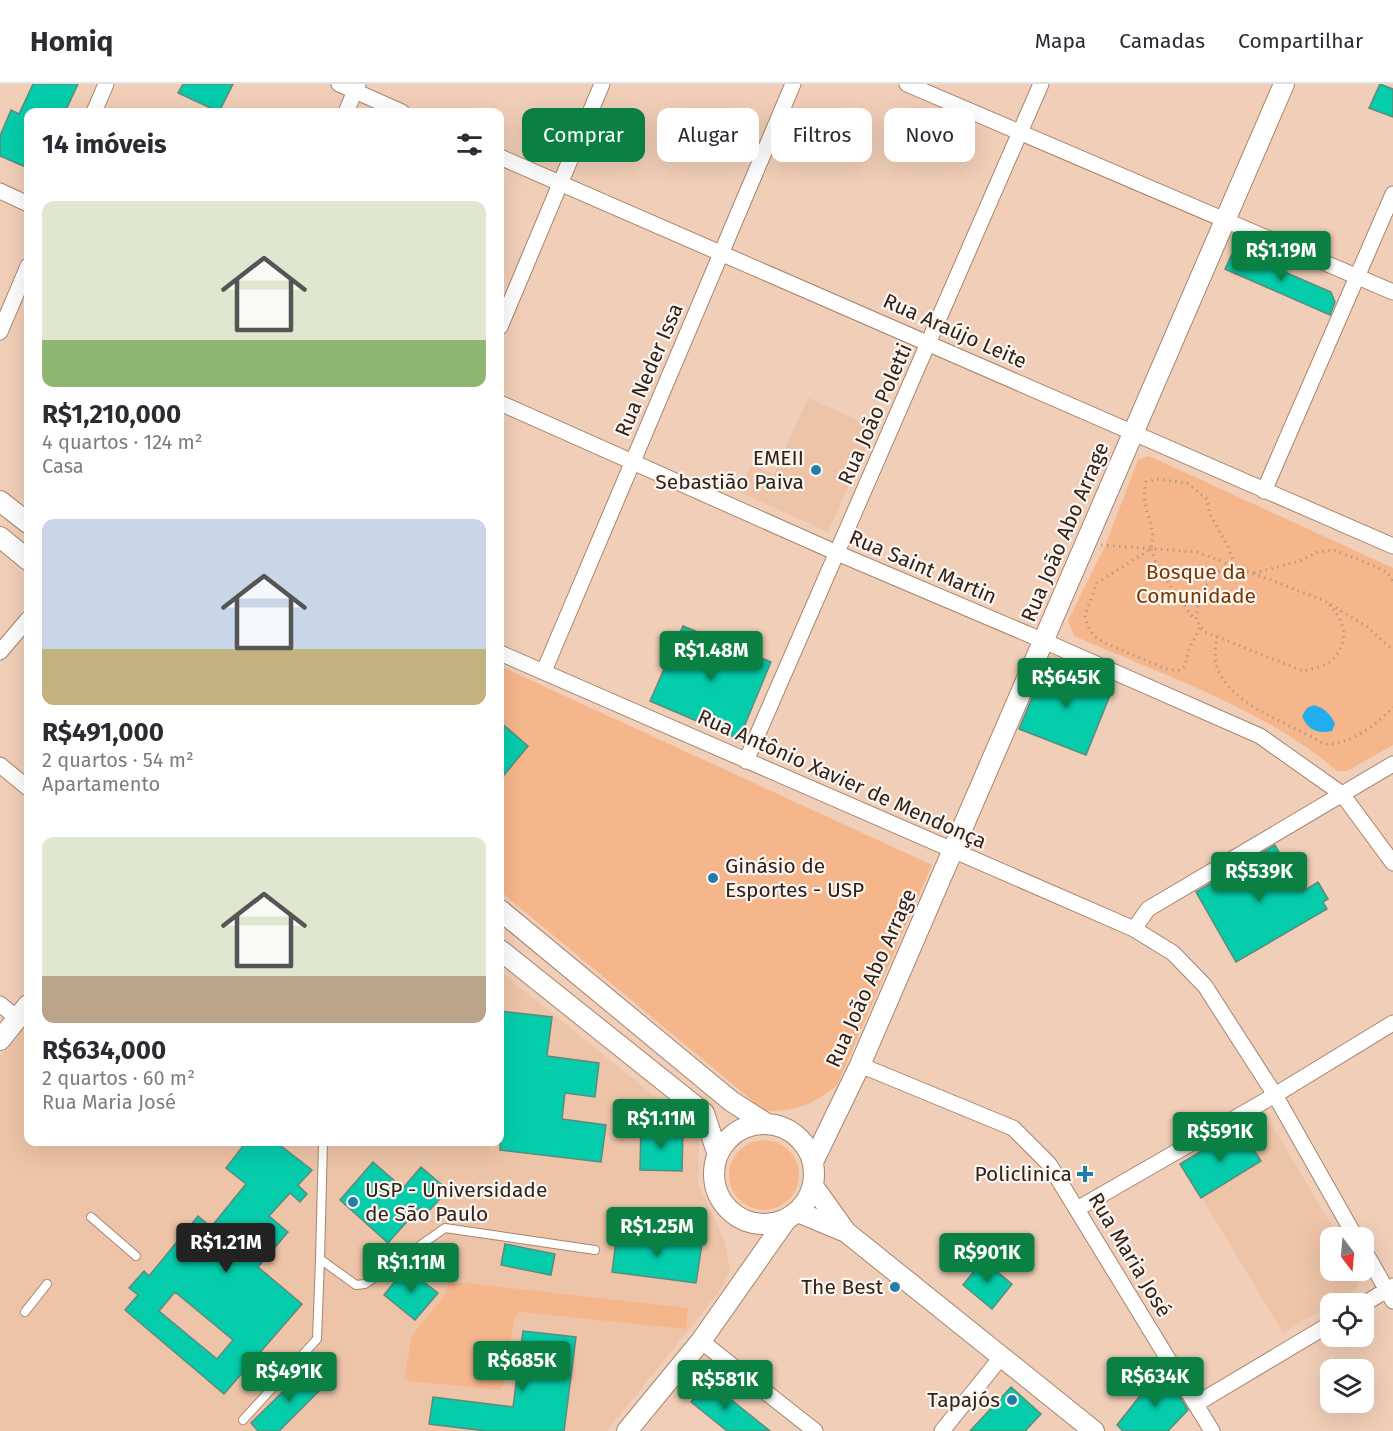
<!DOCTYPE html>
<html lang="pt">
<head>
<meta charset="utf-8">
<style>
  :root { --surface:#fff; --page:#f2f2f3; --text:#2b2b33; --muted:#7c7c81; --line:#e1e1e2; --accent:#0b8043 }
  body { margin:0; font-family:"Fira Sans",sans-serif; background:var(--page); color:var(--text); height:100vh; display:flex; flex-direction:column; font-size:22px; white-space:nowrap }
  * { box-sizing:border-box; margin:0 }
  p { font-size:20px; color:var(--muted) }
  .icon { flex:none; width:33px; height:33px; fill:none; stroke:currentColor; stroke-width:2; stroke-linecap:round; stroke-linejoin:round }
  .map { position:relative; flex:1; overflow:hidden }
  .side { position:absolute; left:24px; top:24px; width:480px; height:1038px; display:flex; flex-direction:column; background:var(--surface); border-radius:12px; box-shadow:0 6px 24px #0002 }
  .side>* { flex:none }
  .top-card { position:absolute; left:522px; top:24px; width:570px; height:54px; display:flex; gap:12px }
  .needle { width:39px; rotate:164deg }
  .tools { position:absolute; left:1320px; top:1143px; display:grid; gap:12px }
  .tools a { display:grid; place-items:center; width:54px; height:54px; border-radius:12px; background:var(--surface); box-shadow:0 6px 24px #0002; font-size:30px }
  .price { position:absolute; translate:-50% -51px; padding:0 14px; border-radius:6px; background:var(--accent); color:#fff; font-size:20px; line-height:39px; filter:drop-shadow(0 2px 3px #0008) }
  .price::after { content:''; position:absolute; left:50%; top:36px; width:18px; height:14px; margin-left:-9px; background:inherit; clip-path:polygon(0 0,100% 0,50% 100%) }
  .price.selected { background:#222; color:#fff }
  ul { padding:0; list-style:none }
  li { display:grid; align-content:center; gap:12px; height:318px; padding:0 18px }
  li span { display:grid; place-items:center; height:186px; border-radius:12px; color:#555 }
  li>.icon { margin-inline-start:auto }
  span .icon { width:108px; height:108px; fill:#fffc; stroke-width:1 }
  li b { font-size:26px }
  h2 { display:flex; justify-content:space-between; align-items:center; height:72px; padding:0 18px; font-size:26px }
  .tag { padding:0 21px; border-radius:12px; background:var(--surface); box-shadow:0 6px 24px #0002; font-size:21px; line-height:54px }
  .tag.selected { background:var(--accent); color:#fff }
  header { display:flex; align-items:center; gap:36px; box-sizing:border-box; height:84px; padding:0 30px; background:var(--surface); border-bottom:2px solid var(--line) }
  header strong { font-size:28px }
  nav { display:flex; gap:33px; margin-inline-start:auto; font-size:21px }
  .map>svg:first-child { display:block }
  .built { fill:#eec4a8 }
  .green { fill:#f6b68b }
  .water { fill:#23adec }
  .building { fill:#05cdab; stroke:#5e897d; stroke-width:1.5; fill-rule:evenodd }
  .lines { fill:none; stroke-linecap:round; stroke-linejoin:round }
  .service-casing { stroke:#a5856f; stroke-width:10 }
  .minor-casing { stroke:#a5856f; stroke-width:17 }
  .tertiary-casing { stroke:#a5856f; stroke-width:22 }
  .path { stroke:#b69a87; stroke-width:3; stroke-dasharray:1.5 4.5; stroke-linecap:butt }
  .service { stroke:#fff; stroke-width:8 }
  .minor { stroke:#fff; stroke-width:15 }
  .tertiary { stroke:#fff; stroke-width:20 }
  .poi-dot { fill:#217eab; stroke:#fcf5f0; stroke-width:2 }
  .labels { text-anchor:middle; dominant-baseline:central; stroke-width:4.5; stroke-linejoin:round; paint-order:stroke }
  .street-label { font-size:21px; fill:#30231b; stroke:#fcf5f0 }
  .poi-label { font-size:21px; fill:#30231b; stroke:#fcf5f0; text-anchor:end }
  .park-label { font-size:21px; fill:#743800; stroke:#fcf5f0 }
</style>
</head>
<body>
<header>
<strong>Homiq</strong>
<nav><a>Mapa</a><a>Camadas</a><a>Compartilhar</a></nav>
</header>
<div class="map">
<svg width="1393" height="1347" viewBox="0 0 1393 1347">
  <rect width="100%" height="100%" fill="#f1ceb7"/>
  <path class="built" d="M808 314 875 344 828 448 739 408 751 381 774 390Z
    M500 887 692 1043 699 1056 698 1100 724 1155 728 1174 730 1187 719 1208 607 1347H0V972L28 937V1058H500Z
    M1256 1039 1273 1043 1339 1153 1330 1154V1186L1358 1187 1361 1193 1356 1205 1283 1249 1180 1078Z"/>
  <path class="green" d="M1149 372 1393 484V661L1347 687H1337C1268 626 1158 589 1074 552L1068 537 1105 462 1138 376Z
    M500 582 932 781 837 1001C812 1021 798 1027 765 1027L500 807Z
    M729 1091a35 35 0 1 1 70 0a35 35 0 1 1-70 0Z
    M448 1197 688 1224 686 1245 520 1228 515 1232 503 1303 500 1306 410 1297 405 1292 412 1251 446 1210Z"/>
  <path class="water" d="M1314 621C1325 625 1330 629 1335 640L1332 647C1317 650 1308 646 1302 632L1307 624Z"/>
  <path class="building" d="M33 0H78L65 28H28V84L0 72V52L11 26 19 30Z
    M183 0H233L219 28 178 9Z
    M1380 0 1393 5V33L1369 24Z
    M1234 166 1331 208 1335 218 1330 231 1225 185Z
    M683 542 771 578 739 655 650 617Z
    M1047 578 1113 604 1086 671 1019 645Z
    M500 638 528 662 500 696Z
    M1275 761 1302 808 1318 798 1328 815 1323 818 1327 825 1236 878 1196 808Z
    M500 927 552 933 547 972 599 979 595 1013 565 1009 562 1035 606 1041 601 1078 500 1066Z
    M641 1039H655V1048H683L682 1087 640 1086Z
    M1240 1044 1261 1077 1201 1114 1180 1080Z
    M246 1058H276L312 1086 298 1101 307 1110 300 1118 290 1109 269 1132 288 1148 258 1183 302 1220 224 1310 125 1226 138 1211 129 1204 144 1187 149 1192 198 1132 211 1143 246 1100 226 1084ZM175 1208 233 1256 217 1275 159 1227Z
    M373 1078 403 1104 421 1083 448 1106 426 1130 419 1124 388 1159 340 1116Z
    M617 1149 702 1160 696 1199 612 1188Z
    M505 1160 555 1170 551 1191 501 1181Z
    M983 1176 1012 1200 992 1225 963 1201Z
    M406 1184 438 1209 415 1236 384 1211Z
    M523 1247 576 1253 564 1347H486L429 1340 433 1313 513 1323Z
    M307 1284 324 1302 279 1347H258L251 1339Z
    M1162 1284 1188 1326 1168 1347H1123L1117 1341Z
    M708 1297 770 1347H727L691 1318Z
    M1011 1303 1041 1330 1025 1347H970Z"/>
  <g class="lines">
    <defs>
      <path id="service" d="M323 1058 320 1175 356 1201 365 1200 445 1144 595 1166
        M91 1133 136 1172
        M25 1228 47 1200
        M243 1336 317 1255 320 1175"/>
      <path id="minor" d="M339 0 402 28
        M907 0 1393 208
        M94 28 106 0
        M346 28 358 0
        M500 73 1393 462
        M0 107 28 120
        M500 243 602 0
        M0 248 28 182
        M500 319 837 469 1044 557 1260 652 1342 710 1393 779
        M1264 407 1393 110
        M0 568 28 535
        M500 569 1134 845 1173 869 1205 902 1275 1011 1356 1154
        M544 587 793 0
        M746 677 1041 0
        M0 681 28 704
        M1134 845 1148 825 1393 680
        M0 920 17 934
        M860 981 1013 1044 1049 1080 1212 1347
        M1077 1125 1275 1011 1393 939
        M1364 1166 1393 1217
        M1364 1220 1393 1202
        M701 1257 815 1347
        M1196 1320 1330 1240
        M942 1347 1002 1272"/>
      <path id="tertiary" d="M0 417 28 439
        M0 453 28 476
        M500 826 731 1017 767 1040
        M500 866 704 1029 718 1071
        M0 956 28 921
        M714 1090a50 50 0 1 1 100 0a50 50 0 1 1-100 0Z
        M813 1078 860 981 1284 0
        M813 1102 846 1148 1094 1347
        M798 1128 846 1148
        M627 1347 701 1257 786 1136"/>
    </defs>
    <use href="#service" class="service-casing"/>
    <use href="#minor" class="minor-casing"/>
    <use href="#tertiary" class="tertiary-casing"/>
    <path class="path" d="M1101 461 1197 468 1323 516 1366 542 1393 566
      M1151 465 1158 484 1194 535
      M1243 488 1219 487 1200 508 1196 536 1205 548 1303 587C1311 585 1324 583 1331 577 1350 559 1346 537 1329 521
      M1254 489 1300 477 1318 468 1334 466 1377 483 1388 489 1393 497
      M1200 544 1189 565 1185 582 1179 586H1169L1104 559 1094 552 1087 541 1085 531 1097 499 1151 465C1158 438 1139 427 1146 398L1157 395 1187 399 1207 415 1210 431 1228 462 1235 483
      M1217 552C1216 560 1214 572 1216 580 1227 621 1290 639 1322 659 1346 665 1377 640 1393 623"/>
    <use href="#service" class="service"/>
    <use href="#minor" class="minor"/>
    <use href="#tertiary" class="tertiary"/>
  </g>
  <g class="poi-dot">
    <circle cx="816" cy="386" r="6"/>
    <circle cx="713" cy="794" r="6"/>
    <path d="M1082 1081h6v6h6v6h-6v6h-6v-6h-6v-6h6z"/>
    <circle cx="353" cy="1118" r="6"/>
    <circle cx="895" cy="1203" r="6"/>
    <circle cx="1012" cy="1316" r="6"/>
  </g>
  <g class="labels">
    <g class="street-label">
      <text transform="translate(955 247) rotate(24)">Rua Araújo Leite</text>
      <text transform="translate(649 286) rotate(-67)">Rua Neder Issa</text>
      <text transform="translate(875 330) rotate(-66)">Rua João Poletti</text>
      <text transform="translate(1065 448) rotate(-67)">Rua João Abo Arrage</text>
      <text transform="translate(923 483) rotate(23)">Rua Saint Martin</text>
      <text transform="translate(842 695) rotate(24)">Rua Antônio Xavier de Mendonça</text>
      <text transform="translate(871 894) rotate(-66)">Rua João Abo Arrage</text>
      <text transform="translate(1130 1171) rotate(59)">Rua Maria José</text>
    </g>
    <g class="poi-label">
      <text x="804" y="374">EMEII<tspan x="804" dy="24">Sebastião Paiva</tspan></text>
      <text x="725" y="782" text-anchor="start">Ginásio de<tspan x="725" dy="24">Esportes - USP</tspan></text>
      <text x="1072" y="1090">Policlinica</text>
      <text x="365" y="1106" text-anchor="start">USP - Universidade<tspan x="365" dy="24">de São Paulo</tspan></text>
      <text x="883" y="1203">The Best</text>
      <text x="1000" y="1316">Tapajós</text>
    </g>
    <g class="park-label">
      <text x="1196" y="488">Bosque da<tspan x="1196" dy="24">Comunidade</tspan></text>
    </g>
  </g>
</svg>
<div class="tools">
<a><svg class="needle" viewBox="-14 -14 28 28"><path d="M0-13l5 13h-10z" fill="#e53935"/><path d="M0 13l5-13h-10z" fill="#7c7c81"/></svg></a>
<a><svg class="icon" aria-label="locate" viewBox="0 0 24 24"><circle cx="12" cy="12" r="6"/><path d="M12 2v4M12 18v4M2 12h4M18 12h4"/></svg></a>
<a><svg class="icon" aria-label="layers" viewBox="0 0 24 24"><path d="M12 4l9 5-9 5-9-5zM3 14l9 5 9-5"/></svg></a>
</div>
<b class="price" style="left:1281px;top:198px">R$1.19M</b>
<b class="price" style="left:711px;top:598px">R$1.48M</b>
<b class="price" style="left:1066px;top:625px">R$645K</b>
<b class="price" style="left:1259px;top:819px">R$539K</b>
<b class="price" style="left:661px;top:1066px">R$1.11M</b>
<b class="price" style="left:1220px;top:1079px">R$591K</b>
<b class="price" style="left:657px;top:1174px">R$1.25M</b>
<b class="price selected" style="left:226px;top:1190px">R$1.21M</b>
<b class="price" style="left:987px;top:1200px">R$901K</b>
<b class="price" style="left:411px;top:1210px">R$1.11M</b>
<b class="price" style="left:522px;top:1308px">R$685K</b>
<b class="price" style="left:289px;top:1319px">R$491K</b>
<b class="price" style="left:1155px;top:1324px">R$634K</b>
<b class="price" style="left:725px;top:1327px">R$581K</b>
<div class="top-card">
<a class="tag selected">Comprar</a>
<a class="tag">Alugar</a>
<a class="tag">Filtros</a>
<a class="tag">Novo</a>
</div>
<section class="side">
<h2>14 imóveis<svg class="icon" aria-label="filters" viewBox="0 0 24 24"><path d="M4 7h16M4 17h16"/><circle cx="9" cy="7" r="2"/><circle cx="15" cy="17" r="2"/></svg></h2>
<ul>
<li><span style="background:linear-gradient(#dfe7d0 75%,#8fb573 0)"><svg class="icon" aria-label="home" viewBox="0 0 24 24"><path d="M3 11l9-7 9 7M6 9v11h12V9"/></svg></span><div><b>R$1,210,000</b><p>4 quartos · 124 m²</p><p>Casa</p></div></li>
<li><span style="background:linear-gradient(#c9d6e8 70%,#c2b280 0)"><svg class="icon" aria-label="home" viewBox="0 0 24 24"><path d="M3 11l9-7 9 7M6 9v11h12V9"/></svg></span><div><b>R$491,000</b><p>2 quartos · 54 m²</p><p>Apartamento</p></div></li>
<li><span style="background:linear-gradient(#dfe7d0 75%,#b9a48a 0)"><svg class="icon" aria-label="home" viewBox="0 0 24 24"><path d="M3 11l9-7 9 7M6 9v11h12V9"/></svg></span><div><b>R$634,000</b><p>2 quartos · 60 m²</p><p>Rua Maria José</p></div></li>
</ul>
</section>
</div>
</body>
</html>
